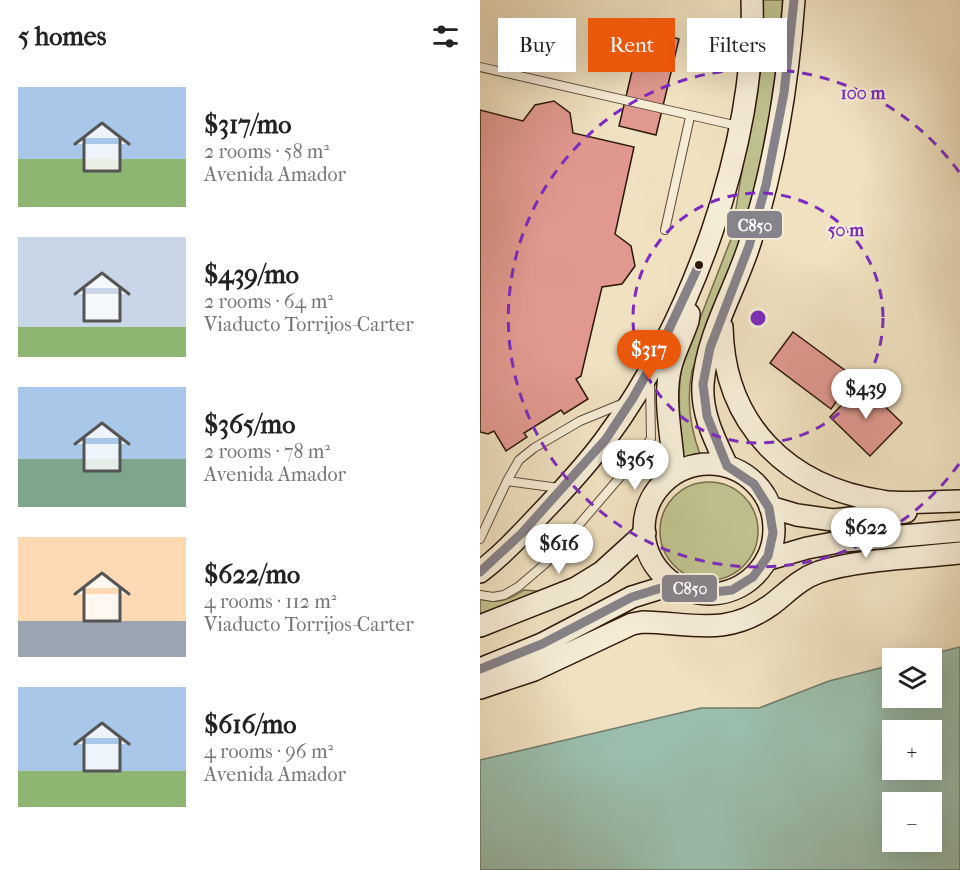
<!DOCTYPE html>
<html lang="en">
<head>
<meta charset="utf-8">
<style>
  :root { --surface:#fff; --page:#f6f6f6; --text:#222; --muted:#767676; --accent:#ea580c }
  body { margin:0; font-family:"IM FELL French Canon",serif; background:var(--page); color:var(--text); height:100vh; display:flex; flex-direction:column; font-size:22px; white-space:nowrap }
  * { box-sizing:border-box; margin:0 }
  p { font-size:20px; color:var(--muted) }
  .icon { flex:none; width:33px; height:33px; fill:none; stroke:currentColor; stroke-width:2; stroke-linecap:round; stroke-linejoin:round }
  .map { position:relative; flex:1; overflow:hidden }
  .drawer { display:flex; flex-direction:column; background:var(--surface); width:480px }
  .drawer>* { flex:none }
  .top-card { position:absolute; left:18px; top:18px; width:372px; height:54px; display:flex; gap:12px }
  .tools { position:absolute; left:402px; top:648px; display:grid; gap:12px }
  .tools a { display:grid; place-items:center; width:60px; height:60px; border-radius:0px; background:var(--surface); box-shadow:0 6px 24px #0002; font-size:30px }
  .price { position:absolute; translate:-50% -51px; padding:0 14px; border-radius:21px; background:#fff; color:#222; font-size:20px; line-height:39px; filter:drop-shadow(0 2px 3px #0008) }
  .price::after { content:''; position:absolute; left:50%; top:36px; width:18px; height:14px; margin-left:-9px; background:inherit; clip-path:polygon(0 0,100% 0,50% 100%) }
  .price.selected { background:var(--accent); color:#fff }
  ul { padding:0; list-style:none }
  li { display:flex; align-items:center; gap:18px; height:150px; padding:0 18px }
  li span { display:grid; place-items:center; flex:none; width:168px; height:120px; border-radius:0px; color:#555 }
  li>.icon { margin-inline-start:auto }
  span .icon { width:72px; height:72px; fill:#fffc; stroke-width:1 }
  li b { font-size:26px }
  h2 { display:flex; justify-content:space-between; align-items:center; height:72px; padding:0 18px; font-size:26px }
  .pill { padding:0 21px; border-radius:0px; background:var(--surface); box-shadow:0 6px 24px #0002; font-size:21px; line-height:54px }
  .pill.selected { background:var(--accent); color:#fff }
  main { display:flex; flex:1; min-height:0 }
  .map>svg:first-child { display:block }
  .green { fill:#bfc18e; stroke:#766d4c; stroke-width:1.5 }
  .water { fill:#9bbeac; stroke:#6f7c6b; stroke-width:1.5; fill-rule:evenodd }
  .building { fill:#e1998f; stroke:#2e190a; stroke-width:1.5 }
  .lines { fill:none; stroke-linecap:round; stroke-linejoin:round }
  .lane-casing { stroke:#5e4b38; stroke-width:10 }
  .secondary-casing { stroke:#2e190a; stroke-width:24 }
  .lane { stroke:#f5ecd6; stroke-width:8 }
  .secondary { stroke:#f5ecd6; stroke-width:21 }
  .bus-1-casing { stroke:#f5ecd6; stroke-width:14 }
  .bus-1 { stroke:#87838a; stroke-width:9 }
  .ring { fill:none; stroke:#7b2cbf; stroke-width:3; stroke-dasharray:10 8 }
  .bus-dot { fill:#2e190a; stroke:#f5ecd6; stroke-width:2 }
  .centre { fill:#7b2cbf; stroke:#f5ecd6; stroke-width:3 }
  .ring-label { font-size:18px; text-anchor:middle; font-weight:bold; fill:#7b2cbf; stroke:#f5ecd6; stroke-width:4.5; stroke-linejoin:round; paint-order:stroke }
  .line-badge { stroke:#f5ecd6; stroke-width:2 }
  .badge-label { font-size:16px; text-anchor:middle; font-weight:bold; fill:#fff }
</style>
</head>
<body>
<main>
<section class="drawer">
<h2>5 homes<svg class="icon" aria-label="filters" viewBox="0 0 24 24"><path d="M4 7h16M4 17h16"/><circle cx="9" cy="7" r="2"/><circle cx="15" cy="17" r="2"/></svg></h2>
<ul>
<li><span style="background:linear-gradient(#a9c7e8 60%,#8fb573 0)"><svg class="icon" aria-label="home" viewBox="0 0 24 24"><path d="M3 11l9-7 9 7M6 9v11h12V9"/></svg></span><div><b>$317/mo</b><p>2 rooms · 58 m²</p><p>Avenida Amador</p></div></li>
<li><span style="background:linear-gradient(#c9d6e8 75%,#8fb573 0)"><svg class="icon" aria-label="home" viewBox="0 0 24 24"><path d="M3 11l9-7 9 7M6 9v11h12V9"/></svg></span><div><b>$439/mo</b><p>2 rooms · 64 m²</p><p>Viaducto Torrijos-Carter</p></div></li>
<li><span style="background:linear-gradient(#a9c7e8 60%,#7fa58c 0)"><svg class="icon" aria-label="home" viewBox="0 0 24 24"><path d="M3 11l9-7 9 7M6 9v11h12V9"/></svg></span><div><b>$365/mo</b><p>2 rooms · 78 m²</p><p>Avenida Amador</p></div></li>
<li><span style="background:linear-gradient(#ffd9b3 70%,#9aa5b1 0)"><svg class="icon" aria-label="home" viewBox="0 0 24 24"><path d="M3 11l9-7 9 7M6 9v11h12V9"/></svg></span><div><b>$622/mo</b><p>4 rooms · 112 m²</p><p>Viaducto Torrijos-Carter</p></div></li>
<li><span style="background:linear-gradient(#a9c7e8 70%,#8fb573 0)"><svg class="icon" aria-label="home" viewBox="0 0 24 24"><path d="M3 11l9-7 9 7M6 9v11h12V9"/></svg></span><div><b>$616/mo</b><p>4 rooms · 96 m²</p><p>Avenida Amador</p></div></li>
</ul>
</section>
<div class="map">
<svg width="480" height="870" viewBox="0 0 480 870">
  <rect width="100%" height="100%" fill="#f0e1c0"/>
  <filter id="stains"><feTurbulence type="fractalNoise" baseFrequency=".00333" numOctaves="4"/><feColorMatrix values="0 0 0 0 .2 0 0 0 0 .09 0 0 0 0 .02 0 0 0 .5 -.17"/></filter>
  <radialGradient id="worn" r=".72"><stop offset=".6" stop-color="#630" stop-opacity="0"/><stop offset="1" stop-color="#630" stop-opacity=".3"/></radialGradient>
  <path class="green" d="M282 0H306L293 125 265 237 212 371C206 400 210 427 220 454L201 459C202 427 196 397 202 365L251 239 278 71Z
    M180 531a49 49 0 1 1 98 0a49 49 0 1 1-98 0Z
    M44 590 57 591 0 620V599C18 604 29 600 44 590Z"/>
  <path class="water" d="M480 647V870H0V760L221 708H279L349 681 412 665V698H452V658H436ZM412 730H452V770H412ZM412 802H452V842H412Z"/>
  <path class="building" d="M162 29 199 39 176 135 139 126Z
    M74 101 90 113 93 133 154 147 135 234 151 246 155 266 142 284 122 287 101 376 96 379 108 399 84 414 81 410 44 433 47 437 26 451 14 431 8 434 0 432V110L43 121 55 105Z
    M313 332 374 377 351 409 290 363Z
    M382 384 422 423 390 456 350 417Z"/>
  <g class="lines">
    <defs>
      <path id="lane" d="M0 67 258 126
        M185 230 210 117
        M27 481 79 488
        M0 539 27 481 39 460 54 448 100 421 144 403
        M0 595 13 597 24 595 38 587 66 563 165 448 171 438 170 383"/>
      <path id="secondary" d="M242 327C244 425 308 487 402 501 425 505 457 501 480 501
        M164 529a65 65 0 1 1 130 0a65 65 0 1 1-130 0Z
        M247 466C235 440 221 414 223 384 227 335 254 292 269 246 295 166 308 83 314 0
        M194 474C193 439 182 401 191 366 195 351 203 336 208 321L209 314
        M290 507 317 515 353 520 426 512
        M286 560 327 548 364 541 480 531
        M0 572C26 552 46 529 68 506 88 485 108 463 125 440 210 327 277 142 272 0
        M0 626 96 588 122 572 165 533
        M0 669 62 644 152 597 194 584
        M0 688 54 670 152 624 163 622C212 623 246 637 291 605 307 593 319 579 339 572 380 559 437 558 480 553"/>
    </defs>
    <use href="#lane" class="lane-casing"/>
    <use href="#secondary" class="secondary-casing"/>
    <use href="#lane" class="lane"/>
    <use href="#secondary" class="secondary"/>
    <defs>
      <path id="bus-1" d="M0 572 42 533 126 439 153 398 177 355 219 265
        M0 669 62 644 152 597 194 584 225 593 252 590 273 577 288 556 293 533 289 508 274 484 247 466 227 416 223 384 230 348 269 246 286 185 304 93 314 0"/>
    </defs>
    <use href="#bus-1" class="bus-1-casing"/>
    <use href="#bus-1" class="bus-1"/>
  </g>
  <g class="ring">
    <circle cx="278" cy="318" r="125"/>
    <path d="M479 464A249 249 0 1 1 479 172"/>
  </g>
  <circle class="bus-dot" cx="219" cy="265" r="5"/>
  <circle cx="278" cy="318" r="9" class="centre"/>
  <g class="ring-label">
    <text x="383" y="99">100 m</text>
    <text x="366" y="236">50 m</text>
  </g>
  <g class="line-badge">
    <rect x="246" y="210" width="57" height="29" rx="6" fill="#87838a"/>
    <rect x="181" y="574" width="57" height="29" rx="6" fill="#87838a"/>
  </g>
  <g class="badge-label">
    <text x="275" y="231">C850</text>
    <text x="210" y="594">C850</text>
  </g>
  <rect width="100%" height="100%" filter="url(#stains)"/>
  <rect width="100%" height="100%" fill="url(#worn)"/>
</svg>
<div class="tools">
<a><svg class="icon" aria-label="layers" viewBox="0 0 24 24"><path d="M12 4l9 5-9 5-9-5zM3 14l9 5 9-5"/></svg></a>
<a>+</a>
<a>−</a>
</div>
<b class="price selected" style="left:169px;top:381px">$317</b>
<b class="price" style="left:386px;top:420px">$439</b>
<b class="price" style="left:155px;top:491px">$365</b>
<b class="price" style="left:386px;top:559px">$622</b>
<b class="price" style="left:79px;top:575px">$616</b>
<div class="top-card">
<a class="pill">Buy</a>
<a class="pill selected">Rent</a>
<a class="pill">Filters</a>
</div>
</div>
</main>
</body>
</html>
